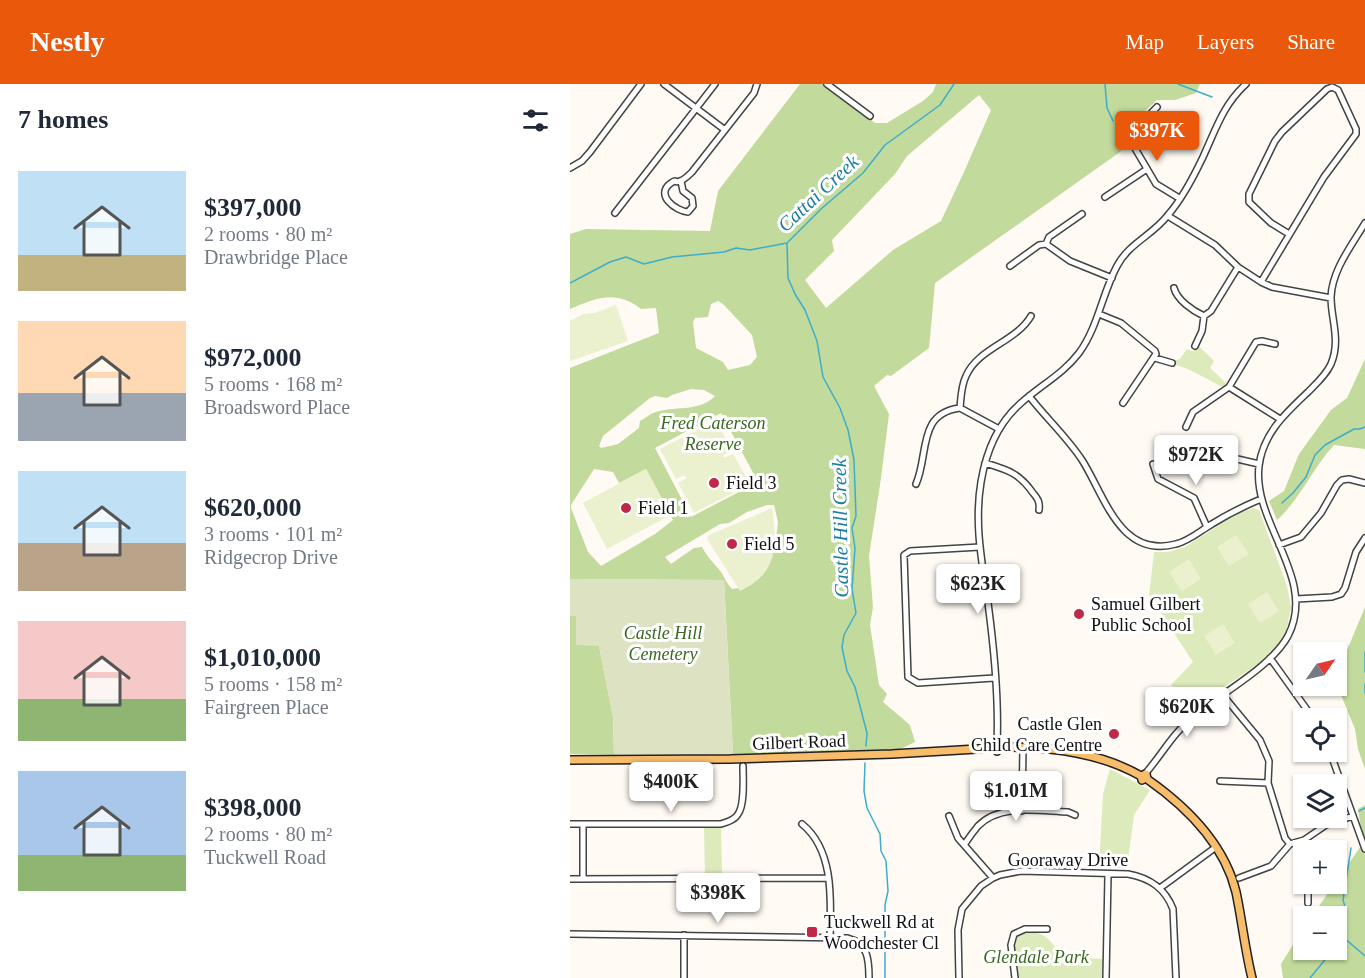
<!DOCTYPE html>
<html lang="en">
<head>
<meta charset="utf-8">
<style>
  :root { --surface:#fff; --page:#f6f6f7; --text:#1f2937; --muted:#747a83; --accent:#ea580c }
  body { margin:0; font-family:Georgia,serif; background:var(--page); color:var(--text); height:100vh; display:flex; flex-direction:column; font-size:22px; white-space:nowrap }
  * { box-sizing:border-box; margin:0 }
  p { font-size:20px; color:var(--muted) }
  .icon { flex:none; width:33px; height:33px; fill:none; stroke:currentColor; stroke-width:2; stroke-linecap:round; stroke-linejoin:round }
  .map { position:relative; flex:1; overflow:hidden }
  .drawer { display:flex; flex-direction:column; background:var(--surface); width:570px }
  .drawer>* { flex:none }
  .needle { width:39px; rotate:56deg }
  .tools { position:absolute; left:723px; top:558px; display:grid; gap:12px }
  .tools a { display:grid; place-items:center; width:54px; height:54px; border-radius:0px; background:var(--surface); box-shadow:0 2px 4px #0004; font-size:30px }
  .price { position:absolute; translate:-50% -51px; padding:0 14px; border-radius:6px; background:#fff; color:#222; font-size:20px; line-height:39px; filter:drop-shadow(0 2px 3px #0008) }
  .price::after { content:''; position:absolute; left:50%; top:36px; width:18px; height:14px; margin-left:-9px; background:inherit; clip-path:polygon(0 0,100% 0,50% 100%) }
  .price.active { background:var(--accent); color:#fff }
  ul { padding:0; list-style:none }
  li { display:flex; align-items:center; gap:18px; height:150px; padding:0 18px }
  li span { display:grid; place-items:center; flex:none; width:168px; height:120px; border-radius:0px; color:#555 }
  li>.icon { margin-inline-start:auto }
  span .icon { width:72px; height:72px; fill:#fffc; stroke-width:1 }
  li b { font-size:26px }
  h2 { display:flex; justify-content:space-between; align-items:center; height:72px; padding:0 18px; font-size:26px }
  header { display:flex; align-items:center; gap:36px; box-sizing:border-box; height:84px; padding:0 30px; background:var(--accent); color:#fff }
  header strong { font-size:28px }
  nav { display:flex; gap:33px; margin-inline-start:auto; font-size:21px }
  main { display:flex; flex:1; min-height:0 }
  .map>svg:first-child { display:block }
  .green { fill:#dceabc }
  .forest { fill:#c2da9b; fill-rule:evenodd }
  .cemetery { fill:#dde2c3 }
  .pitch { fill:#ebf1ce }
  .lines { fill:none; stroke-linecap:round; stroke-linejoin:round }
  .stream { stroke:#3faccc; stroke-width:1.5 }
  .minor-casing { stroke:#434343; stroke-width:8 }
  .major-casing { stroke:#212121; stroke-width:10 }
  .minor { stroke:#fff; stroke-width:5 }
  .major { stroke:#f7bd6b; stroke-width:7 }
  .poi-dot { fill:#c02849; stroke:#fff; stroke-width:2 }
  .labels { text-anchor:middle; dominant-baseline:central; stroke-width:6; stroke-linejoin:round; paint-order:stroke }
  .park-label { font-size:18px; font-style:italic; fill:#3b6820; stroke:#fff }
  .poi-label { font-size:18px; fill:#101010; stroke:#fff; text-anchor:start }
  .street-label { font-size:18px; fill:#101010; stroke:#fff }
  .water-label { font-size:20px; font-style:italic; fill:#197da2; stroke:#fff }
</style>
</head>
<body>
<header>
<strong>Nestly</strong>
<nav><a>Map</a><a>Layers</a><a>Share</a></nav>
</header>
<main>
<section class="drawer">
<h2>7 homes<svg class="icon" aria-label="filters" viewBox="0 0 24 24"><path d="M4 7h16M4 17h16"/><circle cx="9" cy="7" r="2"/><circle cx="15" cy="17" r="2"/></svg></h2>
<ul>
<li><span style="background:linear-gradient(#bfe0f5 70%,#c2b280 0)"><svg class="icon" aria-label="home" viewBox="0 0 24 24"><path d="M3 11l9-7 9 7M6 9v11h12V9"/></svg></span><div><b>$397,000</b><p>2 rooms · 80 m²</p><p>Drawbridge Place</p></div></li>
<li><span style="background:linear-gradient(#ffd9b3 60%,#9aa5b1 0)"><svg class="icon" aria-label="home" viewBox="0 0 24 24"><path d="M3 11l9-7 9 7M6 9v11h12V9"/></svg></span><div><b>$972,000</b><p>5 rooms · 168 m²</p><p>Broadsword Place</p></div></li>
<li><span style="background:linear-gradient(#bfe0f5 60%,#b9a48a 0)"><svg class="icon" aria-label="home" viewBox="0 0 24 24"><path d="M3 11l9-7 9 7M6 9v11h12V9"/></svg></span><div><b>$620,000</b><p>3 rooms · 101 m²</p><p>Ridgecrop Drive</p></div></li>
<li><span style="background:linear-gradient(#f6c9c9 65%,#8fb573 0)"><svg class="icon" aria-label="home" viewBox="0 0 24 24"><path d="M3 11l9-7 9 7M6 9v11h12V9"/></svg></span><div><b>$1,010,000</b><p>5 rooms · 158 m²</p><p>Fairgreen Place</p></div></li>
<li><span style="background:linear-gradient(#a9c7e8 70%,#8fb573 0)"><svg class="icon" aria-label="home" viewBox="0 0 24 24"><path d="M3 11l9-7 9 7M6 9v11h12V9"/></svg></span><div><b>$398,000</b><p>2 rooms · 80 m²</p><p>Tuckwell Road</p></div></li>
</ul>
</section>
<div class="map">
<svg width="795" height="894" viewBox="0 0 795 894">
  <rect width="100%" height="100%" fill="#fffaf3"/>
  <path class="green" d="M629 262 644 277 640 284 658 301 655 304C641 298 617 282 604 281L603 277 610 275 617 265 622 267 627 266Z
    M684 424 689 426 717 502 721 523 716 549 701 571 625 623 601 601 623 578 579 511 584 468H598L615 463 668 429Z
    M540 685 580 706 564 731 557 784H529L533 710Z
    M134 743H151L152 792H135Z
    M454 848C476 847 480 856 492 873L535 875 534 894H447L443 857 446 852Z"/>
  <path class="forest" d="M230 0H253L305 39H317L353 17 363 8 366 0H630L626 9 605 16H587L546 54 557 63 365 199 359 264 321 292 317 291 304 302 319 330 311 394 299 472 303 523 300 541 309 601 317 610 313 618 340 641 345 658 326 667 163 670 154 496 0 495V284L89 249 86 224 71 225C46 205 26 214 0 225V150L16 145 140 147 148 107ZM409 11 421 26 394 88 371 137 323 166 256 224 235 196 264 167 262 156 325 90 337 72ZM148 217 154 221 182 251 187 273 180 281 158 286 153 278 126 264 123 238 125 234 138 233 141 220ZM121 305 134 306 145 312C129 329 103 321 83 329 79 331 74 335 70 337L69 344 48 360 31 364 29 362 33 352 80 314 85 312 97 314 102 311ZM151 329 188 398 121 433 85 364ZM24 385 43 388 49 399 76 385 103 436 85 450 31 482 18 468 1 424V421ZM197 421H204L208 438 206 455 171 506 169 504 162 505C157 500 155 494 151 488 144 479 137 473 132 463L124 464 101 480 95 473 150 440 159 439 177 428Z
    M795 275V365L764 361C742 385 731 414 707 436L699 417 714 407 729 370 761 326 777 314Z
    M795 523V685L788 665 785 645 767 601 766 593Z
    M0 532H6L29 562 43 633 44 671 0 670Z
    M795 721V894H713L711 880 733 845 734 866H766V832H742L793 759 788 725Z"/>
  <path class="cemetery" d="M0 495 154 496 163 670 44 671 43 633 29 562 6 561V532H0Z"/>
  <path class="pitch" d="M46 221 58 257 0 277V237L13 230 24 229Z
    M146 336 162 367 153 371 154 374 163 370 180 400 124 429 108 399 117 394 115 391 106 395 90 365Z
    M76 385 101 431 37 465 13 419Z
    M202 424C207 461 209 489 170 507L137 455 139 451Z
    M666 451 679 470 659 482 647 463Z
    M619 475 631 495 612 507 599 488Z
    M697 508 709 527 690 539 678 520Z
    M653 540 665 559 646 571 634 552Z"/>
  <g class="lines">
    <path class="stream" d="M535 0 537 24 543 37
      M608 0 642 13
      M217 159 218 194 225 210 235 226 247 257 253 293 270 324 278 346 284 376 286 432 282 444 285 464 282 505 286 529 274 551 272 563 277 587 285 603 297 649 296 662
      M0 199 40 178 56 173 74 180 102 173 154 168 166 164 180 166 217 159 251 125 293 89 315 61 370 21 384 0
      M712 419 723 409 736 393 745 371 755 361 784 345H790L795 343
      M795 568V588
      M795 600V609
      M295 679 294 707 297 724 310 750 311 767 316 777 318 807 315 821V894
      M789 727 795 724
      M773 853 795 872
      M766 861C775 849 779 830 773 816L781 764
      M740 894 763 866"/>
    <defs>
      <path id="minor" d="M94 0 155 46
        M257 0 300 32
        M587 23 556 55 563 61 586 100 609 114
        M0 84 12 77 20 68 71 0
        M111 97 113 107 122 114 123 122 118 128C106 127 84 111 101 99 108 94 103 100 110 97 114 96 119 91 122 88L184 9 187 0
        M535 113 577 85
        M45 129 145 0
        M598 132 645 161 668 183 691 198 702 203 761 214
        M476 160 500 177 542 194
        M440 182 469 161 476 160 479 153 512 130
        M691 198 754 93 786 50V45L768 6 762 3 757 5 712 48 705 57 679 110V118L701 139 719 150
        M604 204C607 216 623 227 634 232L641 227 668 183
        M529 230 551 239 585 267 586 270 553 319
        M625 262 632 247 634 232
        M585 274 602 279
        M659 303 710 335
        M459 312C476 334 497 353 512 376 535 412 550 475 606 460 619 457 630 447 642 440 658 430 674 422 691 415
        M390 324C391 314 391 302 396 292 408 264 446 258 461 232
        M616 343 623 328 659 303 686 258 692 257 705 260
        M415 379C438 386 449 389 463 409 468 415 470 418 469 426
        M583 380 588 395 624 414 637 443
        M655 380 663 374 689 380
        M346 400C359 371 347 329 390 324L429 345
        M709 461 731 453 751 429 767 401 772 396 779 395 795 399
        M410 463 340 467 334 471 338 593 348 599 424 594
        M726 515 762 513 771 510 775 504 786 468 795 454
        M700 574 743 634
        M652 610 690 656 699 677 698 699 715 754 720 760 734 756 756 741 783 732
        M427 660C429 614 424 564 418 519 412 479 404 439 411 398 416 368 428 339 451 319 471 301 493 290 509 269 528 243 532 210 547 182 559 159 583 151 598 131 612 115 624 92 633 73 646 45 653 21 676 0
        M760 668 795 765
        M575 690C593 669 602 650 625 631 652 609 701 583 718 552 748 494 682 440 689 382 693 349 716 329 738 308 747 299 756 291 761 280 771 256 761 236 761 213 762 186 782 161 795 139
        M650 697 698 699
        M452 727 453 663
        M379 732 388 754 423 794
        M0 740H151C157 738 165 736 168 730 175 721 173 693 173 682
        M13 740V795
        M232 740C264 766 261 815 260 853
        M734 756 737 766
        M394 761C398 755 403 748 408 742 430 719 469 727 498 728L505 731
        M669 794 701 782 720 760
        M0 795 258 794
        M590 804 646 763
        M738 819V800
        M0 850 277 854C298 859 299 875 299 894
        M114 894V851
        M389 894 388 846 392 825 411 802 423 794 430 791 451 787 558 790C580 794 595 804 603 825L606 894
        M445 894 441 861 444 850 455 845H477
        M536 894 538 791"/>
      <path id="major" d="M431 663 427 659 424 663 427 667 431 663H442C487 664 530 669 571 692L572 696
        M0 676 160 675 322 670 424 664
        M571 692 576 690 577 695C617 723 654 759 666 808 672 836 675 866 682 894"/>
    </defs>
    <use href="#minor" class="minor-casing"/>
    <use href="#major" class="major-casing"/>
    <use href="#minor" class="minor"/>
    <use href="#major" class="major"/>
  </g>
  <g class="poi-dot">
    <circle cx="144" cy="399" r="6"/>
    <circle cx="56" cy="424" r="6"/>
    <circle cx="162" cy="460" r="6"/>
    <circle cx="509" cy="530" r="6"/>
    <circle cx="544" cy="650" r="6"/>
    <rect x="236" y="842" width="12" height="12" rx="3"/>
  </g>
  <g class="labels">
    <g class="park-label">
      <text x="143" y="339">Fred Caterson<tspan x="143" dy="21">Reserve</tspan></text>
      <text x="93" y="549">Castle Hill<tspan x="93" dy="21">Cemetery</tspan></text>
      <text x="466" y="873">Glendale Park</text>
    </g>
    <g class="poi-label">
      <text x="156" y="399">Field 3</text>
      <text x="68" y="424">Field 1</text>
      <text x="174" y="460">Field 5</text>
      <text x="521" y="520">Samuel Gilbert<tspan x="521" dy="21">Public School</tspan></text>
      <text x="532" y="640" text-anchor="end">Castle Glen<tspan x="532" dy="21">Child Care Centre</tspan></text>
      <text x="254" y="838">Tuckwell Rd at<tspan x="254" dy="21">Woodchester Cl</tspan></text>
    </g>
    <g class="street-label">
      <text transform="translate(229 658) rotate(-2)">Gilbert Road</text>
      <text x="498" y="776">Gooraway Drive</text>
    </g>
    <g class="water-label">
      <text transform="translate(248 109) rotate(-43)">Cattai Creek</text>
      <text transform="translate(270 444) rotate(-91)">Castle Hill Creek</text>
    </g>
  </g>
</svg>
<div class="tools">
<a><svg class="needle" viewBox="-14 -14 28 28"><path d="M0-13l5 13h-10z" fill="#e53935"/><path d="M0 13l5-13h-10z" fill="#747a83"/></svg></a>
<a><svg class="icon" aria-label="locate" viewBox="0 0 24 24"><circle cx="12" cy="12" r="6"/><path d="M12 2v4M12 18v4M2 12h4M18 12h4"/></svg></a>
<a><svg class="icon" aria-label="layers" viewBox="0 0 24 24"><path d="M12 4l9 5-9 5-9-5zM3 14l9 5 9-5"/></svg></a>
<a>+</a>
<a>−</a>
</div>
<b class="price active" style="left:587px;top:78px">$397K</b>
<b class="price" style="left:626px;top:402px">$972K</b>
<b class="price" style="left:408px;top:531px">$623K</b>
<b class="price" style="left:617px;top:654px">$620K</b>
<b class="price" style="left:101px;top:729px">$400K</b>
<b class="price" style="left:446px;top:738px">$1.01M</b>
<b class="price" style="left:148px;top:840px">$398K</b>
</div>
</main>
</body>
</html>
